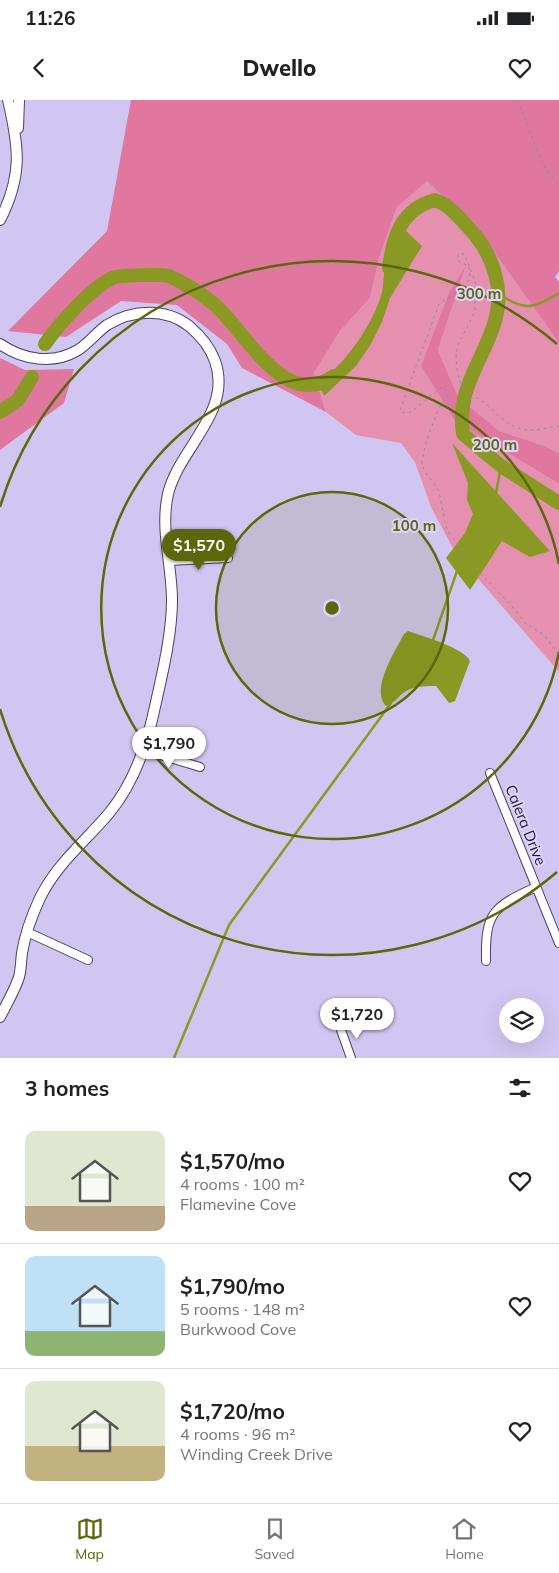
<!DOCTYPE html>
<html lang="en">
<head>
<meta charset="utf-8">
<style>
  :root { --surface:#fff; --page:#f2f2f2; --text:#202124; --muted:#757577; --line:#e0e0e0; --accent:#5c670a }
  body { margin:0; font-family:Mulish,sans-serif; background:var(--page); color:var(--text); height:100vh; display:flex; flex-direction:column; font-size:19px; white-space:nowrap }
  * { box-sizing:border-box; margin:0 }
  p { font-size:16px; color:var(--muted) }
  .icon { flex:none; width:28px; height:28px; fill:none; stroke:currentColor; stroke-width:2; stroke-linecap:round; stroke-linejoin:round }
  .map { position:relative; height:958px; overflow:hidden }
  .sheet { display:flex; flex-direction:column; background:var(--surface); flex:1 }
  .sheet>* { flex:none }
  .controls { position:absolute; left:499px; top:898px; display:grid; gap:10px }
  .controls a { display:grid; place-items:center; width:45px; height:45px; border-radius:50%; background:var(--surface); box-shadow:0 5px 20px #0002; font-size:25px }
  .price { position:absolute; translate:-50% -42px; padding:0 11px; border-radius:18px; background:#fff; color:#222; font-size:16px; line-height:32px; filter:drop-shadow(0 1px 2px #0008) }
  .price::after { content:''; position:absolute; left:50%; top:30px; width:15px; height:11px; margin-left:-8px; background:inherit; clip-path:polygon(0 0,100% 0,50% 100%) }
  .price.current { background:var(--accent); color:#fff }
  ul { padding:0; list-style:none }
  li { display:flex; align-items:center; gap:15px; height:125px; padding:0 25px }
  li+li { border-top:1px solid var(--line) }
  li span { display:grid; place-items:center; flex:none; width:140px; height:100px; border-radius:10px; color:#555 }
  li>.icon { margin-inline-start:auto }
  span .icon { width:60px; height:60px; fill:#fffc; stroke-width:1 }
  li b { font-size:21px }
  h2 { display:flex; justify-content:space-between; align-items:center; height:60px; padding:0 25px; font-size:21px }
  .status { display:flex; justify-content:space-between; align-items:center; height:35px; padding:0 25px; background:var(--surface); direction:ltr }
  .status svg { height:14px; fill:currentColor }
  header { display:flex; justify-content:space-between; align-items:center; height:65px; padding:0 25px; background:var(--surface); font-size:22px; font-weight:800 }
  .dock { display:flex; justify-content:space-around; align-items:center; height:70px; border-top:1px solid var(--line); background:var(--surface); font-size:14px; color:var(--muted) }
  .dock a { display:grid; justify-items:center; gap:2px }
  .dock .current { color:var(--accent) }
  .map>svg:first-child { display:block }
  .green { fill:#e490ae }
  .forest { fill:#e0779f }
  .water { fill:#8a9924 }
  .lines { fill:none; stroke-linecap:round; stroke-linejoin:round }
  .stream { stroke:#8a9924; stroke-width:2.5 }
  .river { stroke:#8a9924; stroke-width:14 }
  .street-casing { stroke:#4b4165; stroke-width:10 }
  .secondary-casing { stroke:#4b4165; stroke-width:12 }
  .path { stroke:#9188a9; stroke-width:1; stroke-dasharray:2.5 4; stroke-linecap:butt }
  .street { stroke:#fff; stroke-width:8 }
  .secondary { stroke:#fff; stroke-width:10 }
  .ring { fill:none; stroke:#5c670a; stroke-width:2.5 }
  .labels { text-anchor:middle; dominant-baseline:central; stroke-width:4; stroke-linejoin:round; paint-order:stroke }
  .street-label { font-size:15px; fill:#1c1727; stroke:#ded3fe }
  .centre { fill:#5c670a; stroke:#ded3fe; stroke-width:2.5 }
  .ring-label { font-size:15px; text-anchor:middle; font-weight:bold; fill:#5c670a; stroke:#ded3fe; stroke-width:4; stroke-linejoin:round; paint-order:stroke }
</style>
</head>
<body>
<div class="status"><b>11:26</b><svg viewBox="0 0 49 12"><path d="M0 12V9h3v3zM5 12V6h3v6zM10 12V3h3v9zM15 12V0h3v12zM26 1h20v11H26zM47 4h2v5h-2z"/></svg></div>
<header><svg class="icon" aria-label="back" viewBox="0 0 24 24"><path d="M15 5l-7 7 7 7"/></svg>Dwello<svg class="icon" aria-label="heart" viewBox="0 0 24 24"><path d="M12 20l-8-8c-3-5 5-10 8-4 3-6 11-1 8 4z"/></svg></header>
<div class="map">
<svg width="559" height="958" viewBox="0 0 559 958">
  <rect width="100%" height="100%" fill="#d1c6f1"/>
  <path class="green" d="M426 80 484 138 559 243V353L545 346 499 331 458 297 438 250 465 168 421 266 455 321 559 384V572L455 452 431 407 415 362 401 343 356 335 326 312 314 273 340 231 370 198 379 158 397 107Z"/>
  <path class="forest" d="M131 0H559V171L555 177 559 182V243L484 138 427 81 397 107 379 158 370 198 340 231 314 273 326 312 242 268 227 244 177 205 121 201 66 237 8 231 107 131Z
    M466 165 438 250 458 297 499 331 545 346 559 353V384L455 321 421 266 450 191Z
    M0 258 25 270 74 269 64 303 0 350Z"/>
  <path class="water" d="M406 131 422 146 390 198 382 222 371 244 356 266 324 296 319 283C345 263 369 230 380 199 383 191 383 183 384 175 387 158 395 145 406 131Z
    M452 343 550 451 530 457 502 441 470 490 446 458 465 433 473 414 467 400 468 383Z
    M408 531C422 536 464 548 470 561L455 601 449 603 436 586C429 586 415 586 408 590 399 594 396 603 386 606 370 590 395 551 404 534Z"/>
  <g class="lines">
    <path class="stream" d="M499 194C525 212 533 208 559 193
      M496 393 501 366
      M432 543 457 471
      M174 958 229 825 391 603"/>
    <path class="river" d="M389 168C393 137 401 109 435 100 453 107 462 121 475 135 494 158 504 191 495 221 483 262 456 288 463 334L501 366 559 403
      M45 244C59 224 90 189 112 178 118 175 163 174 169 176 183 182 202 194 214 204 245 230 284 312 334 276
      M0 312 18 300 32 277"/>
    <defs>
      <path id="street" d="M169 461 228 458
        M144 650 200 667
        M490 673 559 843
        M27 832 88 860
        M486 861C485 812 493 807 536 787
        M341 930 351 958"/>
      <path id="secondary" d="M18 28 19 0
        M0 120C23 75 19 47 8 0
        M0 244C23 260 53 265 78 250 89 243 97 232 107 225 133 209 166 208 189 226 201 236 210 247 215 261 233 312 179 348 168 394 160 429 172 465 172 500 172 538 160 583 152 620 144 653 132 685 110 712 86 741 57 763 40 798 32 815 25 835 22 853 21 861 21 870 19 877 14 892 7 903 0 917"/>
    </defs>
    <use href="#street" class="street-casing"/>
    <use href="#secondary" class="secondary-casing"/>
    <path class="path" d="M517 0C533 31 534 59 559 86
      M559 326C549 327 538 331 527 330 505 328 495 309 478 298H471C463 292 460 283 458 274 451 240 465 239 475 210 473 200 478 194 476 186 474 175 468 165 464 154H458V161L469 166 470 177 466 186 439 204 400 310 402 313 411 312 439 289 443 287 446 290 447 296 438 310 426 342 422 362 424 370 439 391 445 423 449 433 482 475 511 505 525 523 544 535 559 555"/>
    <use href="#street" class="street"/>
    <use href="#secondary" class="secondary"/>
  </g>
  <circle cx="332" cy="508" r="116" fill="#5c670a" fill-opacity=".12"/>
  <g class="ring">
    <circle cx="332" cy="508" r="116"/>
    <path d="M559 552A231 231 0 1 1 559 464"/>
    <path d="M557 772A347 347 0 0 1 0 609M0 407A347 347 0 0 1 557 244"/>
  </g>
  <g class="labels">
    <g class="street-label">
      <text transform="translate(526 725) rotate(68)">Calera Drive</text>
    </g>
  </g>
  <circle cx="332" cy="508" r="8" class="centre"/>
  <g class="ring-label">
    <text x="479" y="199">300 m</text>
    <text x="495" y="350">200 m</text>
    <text x="414" y="431">100 m</text>
  </g>
</svg>
<div class="controls">
<a><svg class="icon" aria-label="layers" viewBox="0 0 24 24"><path d="M12 4l9 5-9 5-9-5zM3 14l9 5 9-5"/></svg></a>
</div>
<b class="price current" style="left:199px;top:471px">$1,570</b>
<b class="price" style="left:169px;top:669px">$1,790</b>
<b class="price" style="left:357px;top:940px">$1,720</b>
</div>
<section class="sheet">
<h2>3 homes<svg class="icon" aria-label="filters" viewBox="0 0 24 24"><path d="M4 7h16M4 17h16"/><circle cx="9" cy="7" r="2"/><circle cx="15" cy="17" r="2"/></svg></h2>
<ul>
<li><span style="background:linear-gradient(#dfe7d0 75%,#b9a48a 0)"><svg class="icon" aria-label="home" viewBox="0 0 24 24"><path d="M3 11l9-7 9 7M6 9v11h12V9"/></svg></span><div><b>$1,570/mo</b><p>4 rooms · 100 m²</p><p>Flamevine Cove</p></div><svg class="icon" aria-label="heart" viewBox="0 0 24 24"><path d="M12 20l-8-8c-3-5 5-10 8-4 3-6 11-1 8 4z"/></svg></li>
<li><span style="background:linear-gradient(#bfe0f5 75%,#8fb573 0)"><svg class="icon" aria-label="home" viewBox="0 0 24 24"><path d="M3 11l9-7 9 7M6 9v11h12V9"/></svg></span><div><b>$1,790/mo</b><p>5 rooms · 148 m²</p><p>Burkwood Cove</p></div><svg class="icon" aria-label="heart" viewBox="0 0 24 24"><path d="M12 20l-8-8c-3-5 5-10 8-4 3-6 11-1 8 4z"/></svg></li>
<li><span style="background:linear-gradient(#dfe7d0 65%,#c2b280 0)"><svg class="icon" aria-label="home" viewBox="0 0 24 24"><path d="M3 11l9-7 9 7M6 9v11h12V9"/></svg></span><div><b>$1,720/mo</b><p>4 rooms · 96 m²</p><p>Winding Creek Drive</p></div><svg class="icon" aria-label="heart" viewBox="0 0 24 24"><path d="M12 20l-8-8c-3-5 5-10 8-4 3-6 11-1 8 4z"/></svg></li>
</ul>
</section>
<nav class="dock">
<a class="current"><svg class="icon" aria-label="map" viewBox="0 0 24 24"><path d="M3 6l6-2 6 2 6-2v14l-6 2-6-2-6 2zM9 4v14M15 6v14"/></svg>Map</a>
<a><svg class="icon" aria-label="saved" viewBox="0 0 24 24"><path d="M7 4h10v16l-5-4-5 4z"/></svg>Saved</a>
<a><svg class="icon" aria-label="home" viewBox="0 0 24 24"><path d="M3 11l9-7 9 7M6 9v11h12V9"/></svg>Home</a>
</nav>
</body>
</html>
